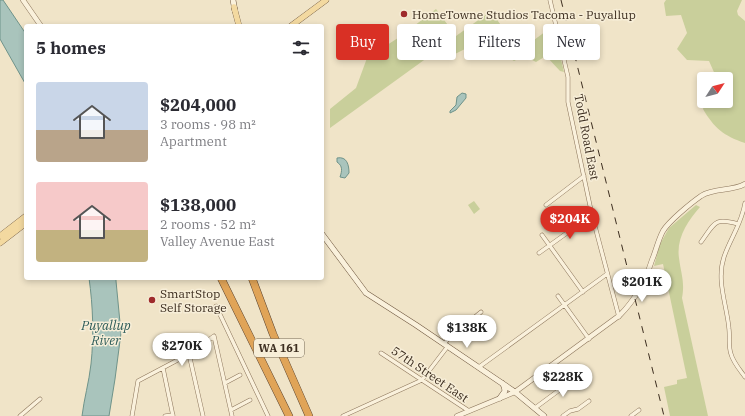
<!DOCTYPE html>
<html lang="en">
<head>
<meta charset="utf-8">
<style>
  :root { --surface:#fff; --page:#f7f7f7; --text:#2b2b33; --muted:#7c7c81; --accent:#d93025 }
  body { margin:0; font-family:"IBM Plex Serif",serif; background:var(--page); color:var(--text); height:100vh; display:flex; flex-direction:column; font-size:15px; white-space:nowrap }
  * { box-sizing:border-box; margin:0 }
  p { font-size:13px; color:var(--muted) }
  .icon { flex:none; width:22px; height:22px; fill:none; stroke:currentColor; stroke-width:2; stroke-linecap:round; stroke-linejoin:round }
  .map { position:relative; flex:1; overflow:hidden }
  .side { position:absolute; left:24px; top:24px; width:300px; height:256px; display:flex; flex-direction:column; background:var(--surface); border-radius:4px; box-shadow:0 2px 6px #0003 }
  .side>* { flex:none }
  .hud { position:absolute; left:336px; top:24px; width:349px; height:36px; display:flex; gap:8px }
  .needle { width:26px; rotate:54deg }
  .controls { position:absolute; left:697px; top:72px; display:grid; gap:8px }
  .controls a { display:grid; place-items:center; width:36px; height:36px; border-radius:4px; background:var(--surface); box-shadow:0 2px 6px #0003; font-size:20px }
  .price { position:absolute; translate:-50% -34px; padding:0 9px; border-radius:14px; background:#fff; color:#222; font-size:13px; line-height:26px; filter:drop-shadow(0 1px 2px #0008) }
  .price::after { content:''; position:absolute; left:50%; top:24px; width:12px; height:9px; margin-left:-6px; background:inherit; clip-path:polygon(0 0,100% 0,50% 100%) }
  .price.active { background:var(--accent); color:#fff }
  ul { padding:0; list-style:none }
  li { display:flex; align-items:center; gap:12px; height:100px; padding:0 12px }
  li span { display:grid; place-items:center; flex:none; width:112px; height:80px; border-radius:4px; color:#555 }
  li>.icon { margin-inline-start:auto }
  span .icon { width:48px; height:48px; fill:#fffc; stroke-width:1 }
  li b { font-size:17px }
  h2 { display:flex; justify-content:space-between; align-items:center; height:48px; padding:0 12px; font-size:17px }
  .pill { padding:0 14px; border-radius:4px; background:var(--surface); box-shadow:0 2px 6px #0003; font-size:14px; line-height:36px }
  .pill.active { background:var(--accent); color:#fff }
  .map>svg:first-child { display:block }
  .green { fill:#c9cf9b }
  .water { fill:#a9c4bc; stroke:#6f938a }
  .lines { fill:none; stroke-linecap:round; stroke-linejoin:round }
  .minor-casing { stroke:#8d765c; stroke-width:4.5 }
  .tertiary-casing { stroke:#8d765c; stroke-width:5.5 }
  .secondary-casing { stroke:#6f573f; stroke-width:6 }
  .primary-casing { stroke:#5b4430; stroke-width:6 }
  .motorway-casing { stroke:#5b4430; stroke-width:8 }
  .minor { stroke:#faf1dc; stroke-width:3.5 }
  .tertiary { stroke:#faf1dc; stroke-width:4.5 }
  .secondary { stroke:#faf1dc; stroke-width:5 }
  .primary { stroke:#f3d9a0; stroke-width:5.5 }
  .motorway { stroke:#e0a458; stroke-width:7 }
  .rail { stroke:#3d2e20; stroke-width:1; stroke-dasharray:7 7; stroke-linecap:butt }
  .poi-dot { fill:#9e2a2b; stroke:#f7eed8; stroke-width:1.5 }
  .labels { text-anchor:middle; dominant-baseline:central; stroke-width:3; stroke-linejoin:round; paint-order:stroke }
  .shield { fill:#f7eed8; stroke:#756857; stroke-width:1 }
  .shield-label { font-size:11px; font-weight:bold; fill:#3d2e20 }
  .poi-label { font-size:12px; fill:#3d2e20; stroke:#f7eed8; text-anchor:start }
  .street-label { font-size:12px; fill:#3d2e20; stroke:#f7eed8 }
  .water-label { font-size:13px; font-style:italic; fill:#2f5d5a; stroke:#f7eed8 }
</style>
</head>
<body>
<div class="map">
<svg width="745" height="416" viewBox="0 0 745 416">
  <rect width="100%" height="100%" fill="#f0e4c8"/>
  <path class="green" d="M666 0H742L737 11 738 15 745 21V143C724 136 714 128 703 109L705 101H726V79H717L709 61 687 60 677 49 687 33 681 15 666 16 664 3Z
    M436 9 456 36 491 11 519 51 553 26 564 72 560 71 546 56 536 62 524 56 514 61 486 42 481 41 451 56 431 55 330 128V109L356 88 367 58 401 36Z
    M474 201 480 209 474 214 468 205Z
    M696 205 700 207C688 221 676 238 679 258 681 274 685 282 682 298L708 416H670L664 387 677 384V380L687 378 663 264 654 266 660 244 669 228Z"/>
  <path class="water" d="M0 0H3L26 34V85L0 39Z
    M462 93 466 94V98L456 110 450 113V111L456 105 457 97Z
    M337 158C347 156 349 165 349 173L345 178 340 177C342 171 343 166 337 162Z
    M89 278H116V281L121 333 115 379 109 416H82C84 399 89 382 91 364 94 336 93 306 89 278Z"/>
  <g class="lines">
    <defs>
      <path id="minor" d="M550 0 568 77V102L592 215 619 317
        M745 203C742 223 730 239 724 257 716 281 727 305 729 329 730 338 728 345 731 354 733 362 740 370 745 377
        M546 205 584 176
        M542 235 583 292
        M701 242C715 223 714 217 738 224
        M539 253 592 215
        M558 296 589 339
        M216 306 268 416
        M444 344 448 339 481 312
        M381 353 469 411
        M189 354 203 416
        M479 367 607 274
        M163 368 173 416
        M225 383 240 375
        M535 408 581 374
        M231 410 250 400
        M20 416 40 399
        M132 416 138 381 189 354 214 336 232 416
        M165 416 173 415
        M343 416 422 380 448 346
        M563 416 570 411 578 409 589 401
        M631 416 639 410"/>
      <path id="tertiary" d="M23 0 41 26
        M457 416 515 392 620 315C636 299 645 282 652 260 656 251 658 240 663 231 669 221 691 203 701 196 715 187 731 192 745 184"/>
      <path id="secondary" d="M233 0 235 11
        M322 234 366 293 416 325 515 392 544 416
        M500 398 505 391 504 386 502 383"/>
      <path id="primary" d="M234 7 239 26
        M291 26 326 0
        M0 236 26 216
        M0 243 26 223"/>
      <path id="motorway" d="M221 278 289 416
        M252 278 273 334 309 416"/>
    </defs>
    <use href="#minor" class="minor-casing"/>
    <use href="#tertiary" class="tertiary-casing"/>
    <use href="#secondary" class="secondary-casing"/>
    <use href="#primary" class="primary-casing"/>
    <use href="#motorway" class="motorway-casing"/>
    <use href="#minor" class="minor"/>
    <use href="#tertiary" class="tertiary"/>
    <use href="#secondary" class="secondary"/>
    <use href="#primary" class="primary"/>
    <use href="#motorway" class="motorway"/>
    <path class="rail" d="M561 0 664 416"/>
  </g>
  <g class="poi-dot">
    <circle cx="404" cy="14" r="4"/>
    <circle cx="152" cy="300" r="4"/>
  </g>
  <g class="labels">
    <rect class="shield" x="254" y="339" width="50" height="18" rx="3"/>
    <g class="shield-label">
      <text x="279" y="348">WA 161</text>
    </g>
    <g class="poi-label">
      <text x="412" y="14">HomeTowne Studios Tacoma - Puyallup</text>
      <text x="160" y="293">SmartStop<tspan x="160" dy="14">Self Storage</tspan></text>
    </g>
    <g class="street-label">
      <text transform="translate(587 137) rotate(79)">Todd Road East</text>
      <text transform="translate(430 374) rotate(34)">57th Street East</text>
    </g>
    <g class="water-label">
      <text x="106" y="325">Puyallup<tspan x="106" dy="15">River</tspan></text>
    </g>
  </g>
</svg>
<div class="controls">
<a><svg class="needle" viewBox="-14 -14 28 28"><path d="M0-13l5 13h-10z" fill="#e53935"/><path d="M0 13l5-13h-10z" fill="#7c7c81"/></svg></a>
</div>
<b class="price active" style="left:570px;top:240px">$204K</b>
<b class="price" style="left:642px;top:303px">$201K</b>
<b class="price" style="left:467px;top:349px">$138K</b>
<b class="price" style="left:182px;top:367px">$270K</b>
<b class="price" style="left:563px;top:398px">$228K</b>
<div class="hud">
<a class="pill active">Buy</a>
<a class="pill">Rent</a>
<a class="pill">Filters</a>
<a class="pill">New</a>
</div>
<section class="side">
<h2>5 homes<svg class="icon" aria-label="filters" viewBox="0 0 24 24"><path d="M4 7h16M4 17h16"/><circle cx="9" cy="7" r="2"/><circle cx="15" cy="17" r="2"/></svg></h2>
<ul>
<li><span style="background:linear-gradient(#c9d6e8 60%,#b9a48a 0)"><svg class="icon" aria-label="home" viewBox="0 0 24 24"><path d="M3 11l9-7 9 7M6 9v11h12V9"/></svg></span><div><b>$204,000</b><p>3 rooms · 98 m²</p><p>Apartment</p></div></li>
<li><span style="background:linear-gradient(#f6c9c9 60%,#c2b280 0)"><svg class="icon" aria-label="home" viewBox="0 0 24 24"><path d="M3 11l9-7 9 7M6 9v11h12V9"/></svg></span><div><b>$138,000</b><p>2 rooms · 52 m²</p><p>Valley Avenue East</p></div></li>
</ul>
</section>
</div>
</body>
</html>
